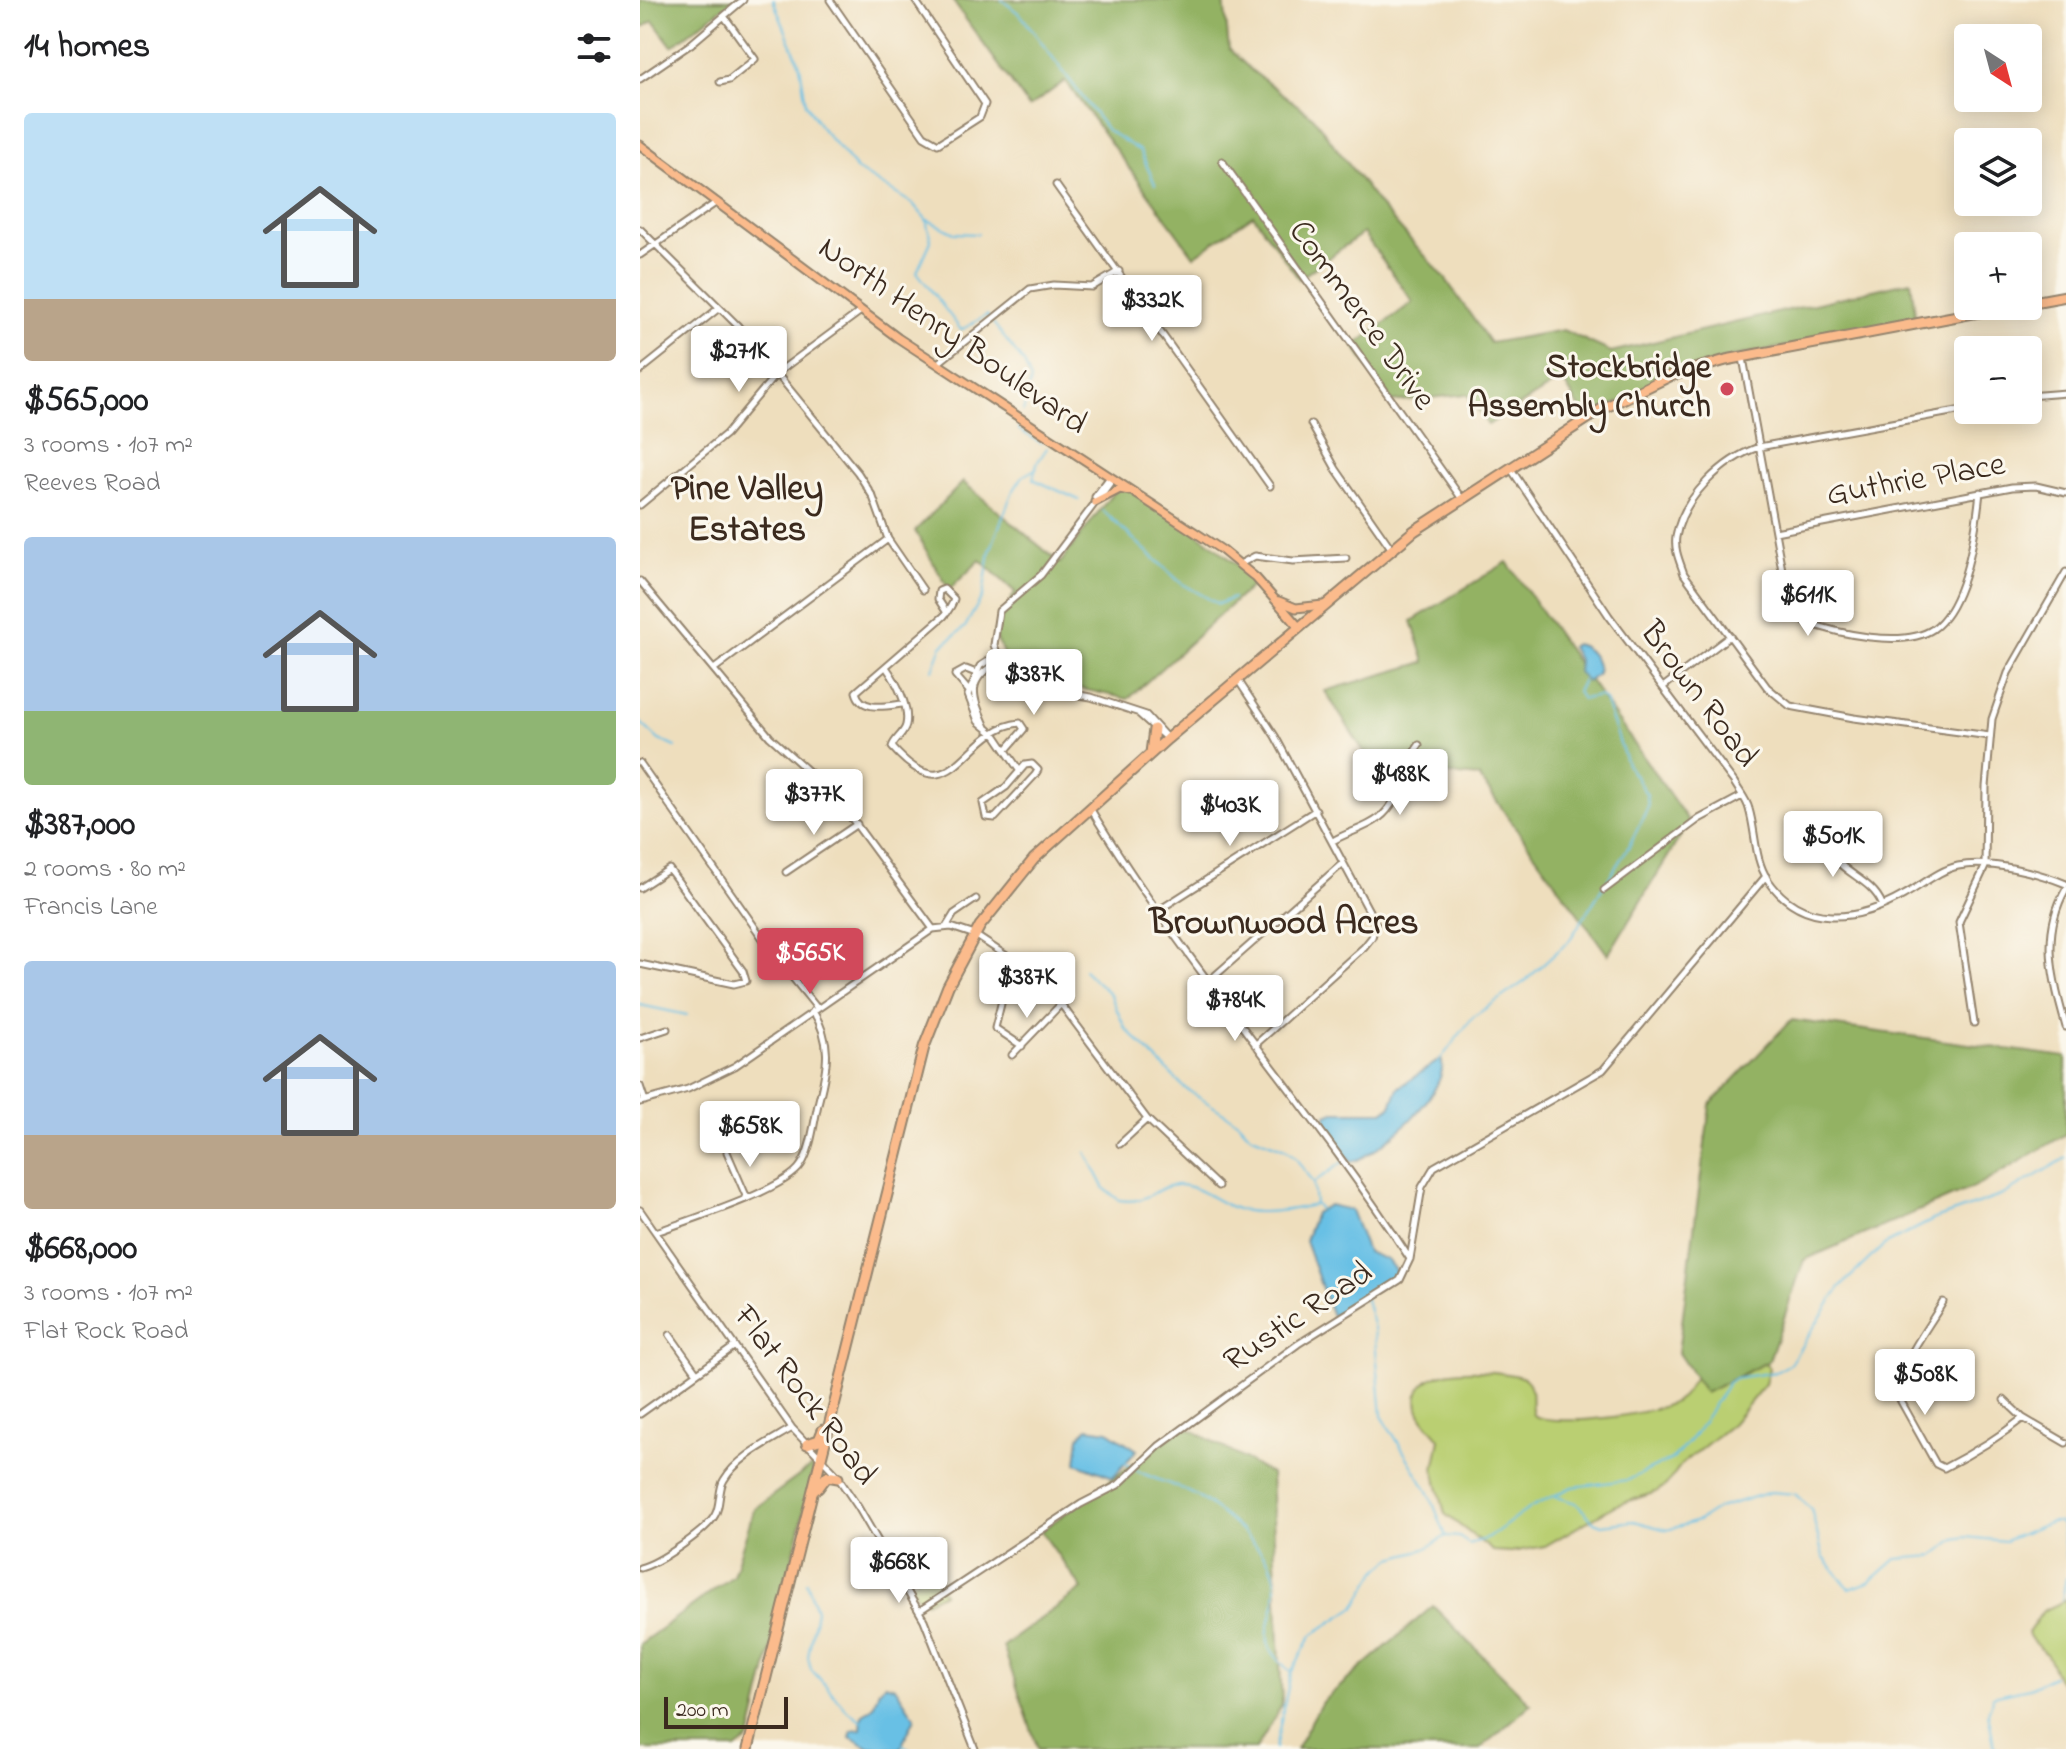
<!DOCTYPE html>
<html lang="en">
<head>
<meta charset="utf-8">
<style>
  :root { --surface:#fff; --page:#f6f6f6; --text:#202124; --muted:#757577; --accent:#d1495b }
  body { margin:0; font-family:"Indie Flower",sans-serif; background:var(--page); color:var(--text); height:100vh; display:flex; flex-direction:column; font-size:30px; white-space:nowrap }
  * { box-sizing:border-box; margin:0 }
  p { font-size:26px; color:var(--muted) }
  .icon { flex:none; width:44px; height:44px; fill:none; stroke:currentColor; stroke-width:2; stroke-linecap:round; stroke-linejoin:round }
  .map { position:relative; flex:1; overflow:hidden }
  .side { display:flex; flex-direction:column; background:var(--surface); width:640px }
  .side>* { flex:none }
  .needle { width:52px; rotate:144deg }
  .buttons { position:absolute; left:1314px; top:24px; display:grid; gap:16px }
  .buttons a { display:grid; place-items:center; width:88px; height:88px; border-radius:8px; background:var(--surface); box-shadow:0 4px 20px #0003; font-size:40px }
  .scale { position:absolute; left:24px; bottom:20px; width:124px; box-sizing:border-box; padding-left:8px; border:4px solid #3b2a1e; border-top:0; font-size:22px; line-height:28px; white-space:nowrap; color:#3b2a1e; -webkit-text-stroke:6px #fbf7ec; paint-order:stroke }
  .price { position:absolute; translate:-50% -68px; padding:0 18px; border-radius:8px; background:#fff; color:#222; font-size:26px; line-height:52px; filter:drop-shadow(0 2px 4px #0008) }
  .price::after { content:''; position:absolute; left:50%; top:48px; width:24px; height:18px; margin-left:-12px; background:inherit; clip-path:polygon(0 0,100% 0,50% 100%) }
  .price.active { background:var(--accent); color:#fff }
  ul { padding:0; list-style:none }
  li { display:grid; align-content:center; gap:16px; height:424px; padding:0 24px }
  li span { display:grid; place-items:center; height:248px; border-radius:8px; color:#555 }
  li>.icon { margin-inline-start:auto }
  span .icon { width:144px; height:144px; fill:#fffc; stroke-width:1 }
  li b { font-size:34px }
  h2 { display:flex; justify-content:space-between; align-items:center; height:96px; padding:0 24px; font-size:34px }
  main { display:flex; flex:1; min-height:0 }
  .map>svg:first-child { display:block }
  .green { fill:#bacf72; stroke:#7a7c48; stroke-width:2 }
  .forest { fill:#93b264; stroke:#676e41; stroke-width:2 }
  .water { fill:#67c0e5; stroke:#517582; stroke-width:2 }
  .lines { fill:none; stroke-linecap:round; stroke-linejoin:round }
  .stream { stroke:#67c0e5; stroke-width:2 }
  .minor-casing { stroke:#94846e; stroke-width:9 }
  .major-casing { stroke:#94846e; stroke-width:11 }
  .highway-casing { stroke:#94846e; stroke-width:13 }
  .minor { stroke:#fff; stroke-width:5 }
  .major { stroke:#fbbb8c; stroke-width:7 }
  .highway { stroke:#fbbb8c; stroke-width:9 }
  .poi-dot { fill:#d1495b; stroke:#fbf7ec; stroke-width:3 }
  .labels { text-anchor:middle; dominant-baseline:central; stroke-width:6; stroke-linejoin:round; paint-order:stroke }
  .street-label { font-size:34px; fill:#3b2a1e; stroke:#fbf7ec }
  .poi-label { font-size:34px; font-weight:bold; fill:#3b2a1e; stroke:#fbf7ec; text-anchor:end }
  .neighbourhood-label { font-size:36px; font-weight:bold; fill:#3b2a1e; stroke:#fbf7ec }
</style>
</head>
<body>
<main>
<section class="side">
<h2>14 homes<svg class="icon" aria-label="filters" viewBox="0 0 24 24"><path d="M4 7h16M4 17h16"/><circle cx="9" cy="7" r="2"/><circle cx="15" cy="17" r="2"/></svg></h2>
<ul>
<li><span style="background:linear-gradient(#bfe0f5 75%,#b9a48a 0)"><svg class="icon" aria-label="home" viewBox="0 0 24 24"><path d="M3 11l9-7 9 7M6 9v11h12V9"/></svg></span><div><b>$565,000</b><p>3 rooms · 107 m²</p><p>Reeves Road</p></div></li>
<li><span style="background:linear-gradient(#a9c7e8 70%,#8fb573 0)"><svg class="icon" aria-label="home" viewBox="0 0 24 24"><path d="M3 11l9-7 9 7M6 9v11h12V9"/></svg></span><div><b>$387,000</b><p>2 rooms · 80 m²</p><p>Francis Lane</p></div></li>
<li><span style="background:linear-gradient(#a9c7e8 70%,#b9a48a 0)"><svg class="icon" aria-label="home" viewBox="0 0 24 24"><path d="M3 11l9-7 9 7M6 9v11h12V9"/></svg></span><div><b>$668,000</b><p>3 rooms · 107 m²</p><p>Flat Rock Road</p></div></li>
</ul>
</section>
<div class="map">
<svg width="1426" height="1749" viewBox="0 0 1426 1749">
  <rect width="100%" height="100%" fill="#fbf7ec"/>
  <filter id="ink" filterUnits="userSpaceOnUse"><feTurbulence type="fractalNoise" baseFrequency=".0125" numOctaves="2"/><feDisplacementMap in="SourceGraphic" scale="16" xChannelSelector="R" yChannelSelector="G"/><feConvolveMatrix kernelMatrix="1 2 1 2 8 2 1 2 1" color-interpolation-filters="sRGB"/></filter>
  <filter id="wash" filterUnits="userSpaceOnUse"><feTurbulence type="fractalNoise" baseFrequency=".006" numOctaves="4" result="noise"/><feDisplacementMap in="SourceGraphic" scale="32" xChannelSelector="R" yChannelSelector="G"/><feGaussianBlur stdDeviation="1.8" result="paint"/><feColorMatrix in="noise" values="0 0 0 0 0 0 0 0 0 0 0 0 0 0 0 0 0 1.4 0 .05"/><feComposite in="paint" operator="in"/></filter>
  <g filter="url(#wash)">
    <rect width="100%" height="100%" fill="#eedebd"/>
    <path class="green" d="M1124 1360 1129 1368 1125 1384 1093 1423 1041 1465 1026 1485 1016 1492 974 1506 905 1546 871 1552 853 1551 805 1514 794 1469 800 1439C793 1429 781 1420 778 1408 768 1358 860 1370 884 1378 896 1386 889 1403 893 1415 913 1428 1021 1415 1040 1398 1048 1392 1052 1380 1058 1372Z
      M289 1571 303 1593 286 1602 279 1600 269 1584Z
      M1426 1600V1690C1414 1679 1415 1666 1406 1654 1399 1646 1392 1644 1388 1633L1403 1611Z"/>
    <path class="forest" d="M0 0H93L32 46 13 21 0 29Z
      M312 0H584L589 49 611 70 673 117 740 206 805 278 850 343 923 330 971 352 1271 281 1276 322 1095 356 1017 381 947 420 922 379 848 425 827 394 752 402 714 346 773 302 723 233 659 279 613 215 554 256 425 81 389 107Z
      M323 482 420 563 481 482 567 540 617 581 488 699 372 674 354 633 375 592 340 560 309 590 275 531Z
      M867 562 1049 822 968 955 839 777 733 766 685 691 785 662 772 621Z
      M1151 1020 1426 1057V1134L1343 1183 1164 1260 1129 1361 1065 1393 1038 1353 1070 1105Z
      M545 1426 631 1474 642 1705 616 1749H398L363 1646 442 1589 401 1531Z
      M175 1464 110 1739 96 1749H0V1644L93 1576 114 1509Z
      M793 1606 891 1704 840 1749H656L682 1702Z"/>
    <path class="water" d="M934 644C949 646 958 660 958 674L947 682 938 672 939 661 931 647Z
      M801 1059C813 1089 737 1157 711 1162L685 1126 687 1115 694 1112H743L751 1106 758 1088Z
      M689 1205 711 1210 727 1252 747 1260 759 1275 692 1316 665 1241 675 1213Z
      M448 1428 468 1431 497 1450 473 1477 436 1463 439 1437Z
      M245 1684 255 1687 275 1718 260 1749 230 1748 210 1737 212 1730 221 1729 222 1715 233 1707 239 1690Z"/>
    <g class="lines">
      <path class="stream" d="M133 0 160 65 166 104 180 126 216 169 273 204 286 219 291 241 277 272 321 330 347 315 349 318
        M362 0 381 15 467 130 500 151 515 184
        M288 220 314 233 338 234
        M353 323 384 363 391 381 383 412
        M380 424 379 430 401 443
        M407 448 397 463 393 479 439 500
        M462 510 541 583 578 604 593 598
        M293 670 302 646 325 627 343 595 350 551 372 493 383 476 397 468
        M0 722 19 740 36 747
        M444 970 470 994 485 1028 546 1089 598 1122 610 1135 645 1149 655 1157 673 1183 675 1204 680 1209
        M0 1005 47 1015
        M800 1060 833 1017 884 982 929 941 989 846 1008 807 1007 795 987 764 965 700 960 696 942 699 937 692 943 680
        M446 1152 465 1189 479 1200C509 1205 516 1185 537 1185 557 1185 572 1199 589 1206 612 1217 652 1210 674 1205
        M673 1183 707 1159
        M725 1296 734 1328 742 1416 789 1493 806 1536
        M485 1463C508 1480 534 1482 558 1497 579 1510 624 1547 633 1570 644 1601 620 1628 630 1648 635 1657 644 1665 650 1672
        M914 1496 936 1503 954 1522 962 1525 994 1521 1027 1530 1058 1521 1078 1508 1131 1492 1155 1494 1171 1509 1183 1557 1210 1589 1231 1581 1256 1559 1294 1556 1315 1539 1326 1537 1365 1541 1411 1522H1418L1426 1530
        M1422 1528 1426 1558
        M167 1582 176 1610 168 1657 171 1669 208 1711 222 1721
        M1422 1601 1426 1578
        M262 1744 270 1749
        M635 1749 651 1673 672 1635 715 1607 736 1572 752 1558 785 1549 806 1536 819 1537 829 1544 848 1538 891 1507 932 1487 988 1480 1034 1458 1056 1433 1088 1383 1095 1378 1136 1372 1150 1364 1200 1287 1244 1245 1295 1219 1363 1195 1426 1158
        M1355 1749 1348 1713 1353 1696 1389 1688 1413 1676"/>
    </g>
  </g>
  <g filter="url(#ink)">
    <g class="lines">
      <defs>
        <path id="minor" d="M190 0 284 136 298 144 340 117 345 104 275 0
          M0 79 51 44 103 0
          M80 82 89 80 115 59 84 16
          M582 161 822 499
          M416 185 630 486
          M0 229 98 326 218 473 233 497 248 539 283 590
          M0 255 77 202
          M1103 358 1144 581 1166 622C1196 633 1264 649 1293 629 1326 606 1336 530 1340 492
          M298 363 390 289 414 285 452 287 479 271
          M0 371 79 308
          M1388 396 1426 393
          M1328 409 1119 447C1083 459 1043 497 1036 537 1034 550 1040 562 1044 574L1127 687 1150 706 1214 718 1350 736
          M671 424 696 469 751 548
          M871 469 969 616 1094 782C1099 791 1107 800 1109 809 1116 832 1114 859 1128 880 1162 929 1217 922 1264 895 1281 886 1299 870 1318 866 1349 860 1397 872 1426 884
          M473 479 401 575 359 611 354 645 362 666 391 687 451 697 506 715 526 737
          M455 497 470 477
          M0 505 86 434 137 373 221 311
          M1135 532 1372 487 1396 486 1426 493
          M600 564 615 556 653 561 706 558
          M0 581 130 737 193 793 293 929
          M356 656 340 666 328 695 338 721 356 736 379 770
          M246 667C256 681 270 707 266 725 264 734 254 739 252 747 314 818 323 728 380 723L384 729 366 750
          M74 669 248 539
          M598 680 635 736 736 924 732 937 724 947 615 1045
          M1023 687 1090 636
          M328 690 315 675 326 669 336 673
          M262 704C246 706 221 712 216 692L304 616C309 610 312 606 314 599L304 589 299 591 298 599 307 613
          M499 714 527 739
          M346 727C332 696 325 679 359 662
          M0 763 135 956 177 1008
          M392 764 398 770 395 775 355 818 346 817 343 803 366 787 385 765Z
          M450 808C545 966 670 1104 770 1259
          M1186 839C1192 873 1230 875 1242 904
          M693 841C707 832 725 829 739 818 763 800 761 767 779 745
          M146 872 217 824
          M0 888 29 869 103 971 106 981 94 984 0 964
          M1426 889C1400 934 1413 980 1426 1027
          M964 890 1059 819 1102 796
          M519 910 676 810
          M306 927 314 914 336 899
          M569 981 703 863
          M361 1004 355 1028 382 1046
          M1334 1023 1319 922 1345 867 1346 787 1352 719 1368 673 1426 572
          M0 1038 27 1029
          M372 1055 422 1003
          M0 1086 5 1101
          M0 1102 48 1089 95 1066 293 929 311 927 335 935 403 980 507 1119 578 1186
          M480 1144 507 1119
          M87 1152 107 1198
          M0 1210 152 1428 195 1473 218 1507 284 1620 335 1749
          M16 1232C46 1221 146 1190 161 1165 172 1148 174 1120 179 1100 188 1065 192 1042 173 1011
          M1303 1302C1287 1330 1259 1363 1258 1396L1296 1464 1304 1468C1333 1453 1358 1438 1383 1418
          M30 1335 57 1373
          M1364 1400 1383 1418 1426 1443
          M0 1414 95 1346
          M0 1568C17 1564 67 1531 75 1515 81 1505 78 1489 84 1480 97 1457 131 1441 152 1428
          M279 1611 441 1504 478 1485 519 1446 658 1344 760 1280 770 1259 782 1187 794 1167 963 1070 1126 876"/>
        <path id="major" d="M0 145 258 338 582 550 616 578 659 627
          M455 502 480 489 489 491
          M639 601 656 608 683 605"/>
        <path id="highway" d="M1388 303 1426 296
          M511 753 514 729
          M167 1444 179 1440 183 1430
          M178 1488 187 1476 198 1478
          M108 1749 284 1047 308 986 340 926 394 859 527 739 774 531 962 409 1030 376 1086 360 1370 306"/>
      </defs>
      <use href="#minor" class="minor-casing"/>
      <use href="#major" class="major-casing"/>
      <use href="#highway" class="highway-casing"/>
      <use href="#minor" class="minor"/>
      <use href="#major" class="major"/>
      <use href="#highway" class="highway"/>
    </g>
  </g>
  <circle class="poi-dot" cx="1087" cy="389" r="8"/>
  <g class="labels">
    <g class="street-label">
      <text transform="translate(721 316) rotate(54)">Commerce Drive</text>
      <text transform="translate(312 337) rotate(35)">North Henry Boulevard</text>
      <text transform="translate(1276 481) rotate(-10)">Guthrie Place</text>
      <text transform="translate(1058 695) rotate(53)">Brown Road</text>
      <text transform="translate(659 1318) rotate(-34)">Rustic Road</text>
      <text transform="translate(164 1396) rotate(53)">Flat Rock Road</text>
    </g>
    <g class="poi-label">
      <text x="1071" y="369">Stockbridge<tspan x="1071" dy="39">Assembly Church</tspan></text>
    </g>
    <g class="neighbourhood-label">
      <text x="107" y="490">Pine Valley<tspan x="107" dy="41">Estates</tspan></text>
      <text x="644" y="924">Brownwood Acres</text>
    </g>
  </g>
</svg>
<div class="buttons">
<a><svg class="needle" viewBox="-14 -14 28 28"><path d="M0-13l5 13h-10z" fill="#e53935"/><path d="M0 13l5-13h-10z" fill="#757577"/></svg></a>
<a><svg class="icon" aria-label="layers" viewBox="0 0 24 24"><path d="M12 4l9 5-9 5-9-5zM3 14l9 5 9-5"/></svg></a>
<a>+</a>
<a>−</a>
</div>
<div class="scale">200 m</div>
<b class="price" style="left:512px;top:343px">$332K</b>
<b class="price" style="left:99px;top:394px">$271K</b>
<b class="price" style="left:1168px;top:638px">$611K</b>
<b class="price" style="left:394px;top:717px">$387K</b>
<b class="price" style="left:760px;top:817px">$488K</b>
<b class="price" style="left:174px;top:837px">$377K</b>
<b class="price" style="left:590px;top:848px">$403K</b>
<b class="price" style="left:1193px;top:879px">$501K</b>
<b class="price active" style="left:170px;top:996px">$565K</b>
<b class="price" style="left:387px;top:1020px">$387K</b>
<b class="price" style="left:595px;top:1043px">$784K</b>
<b class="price" style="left:110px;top:1169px">$658K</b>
<b class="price" style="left:1285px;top:1417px">$508K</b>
<b class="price" style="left:259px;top:1605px">$668K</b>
</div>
</main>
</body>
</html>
